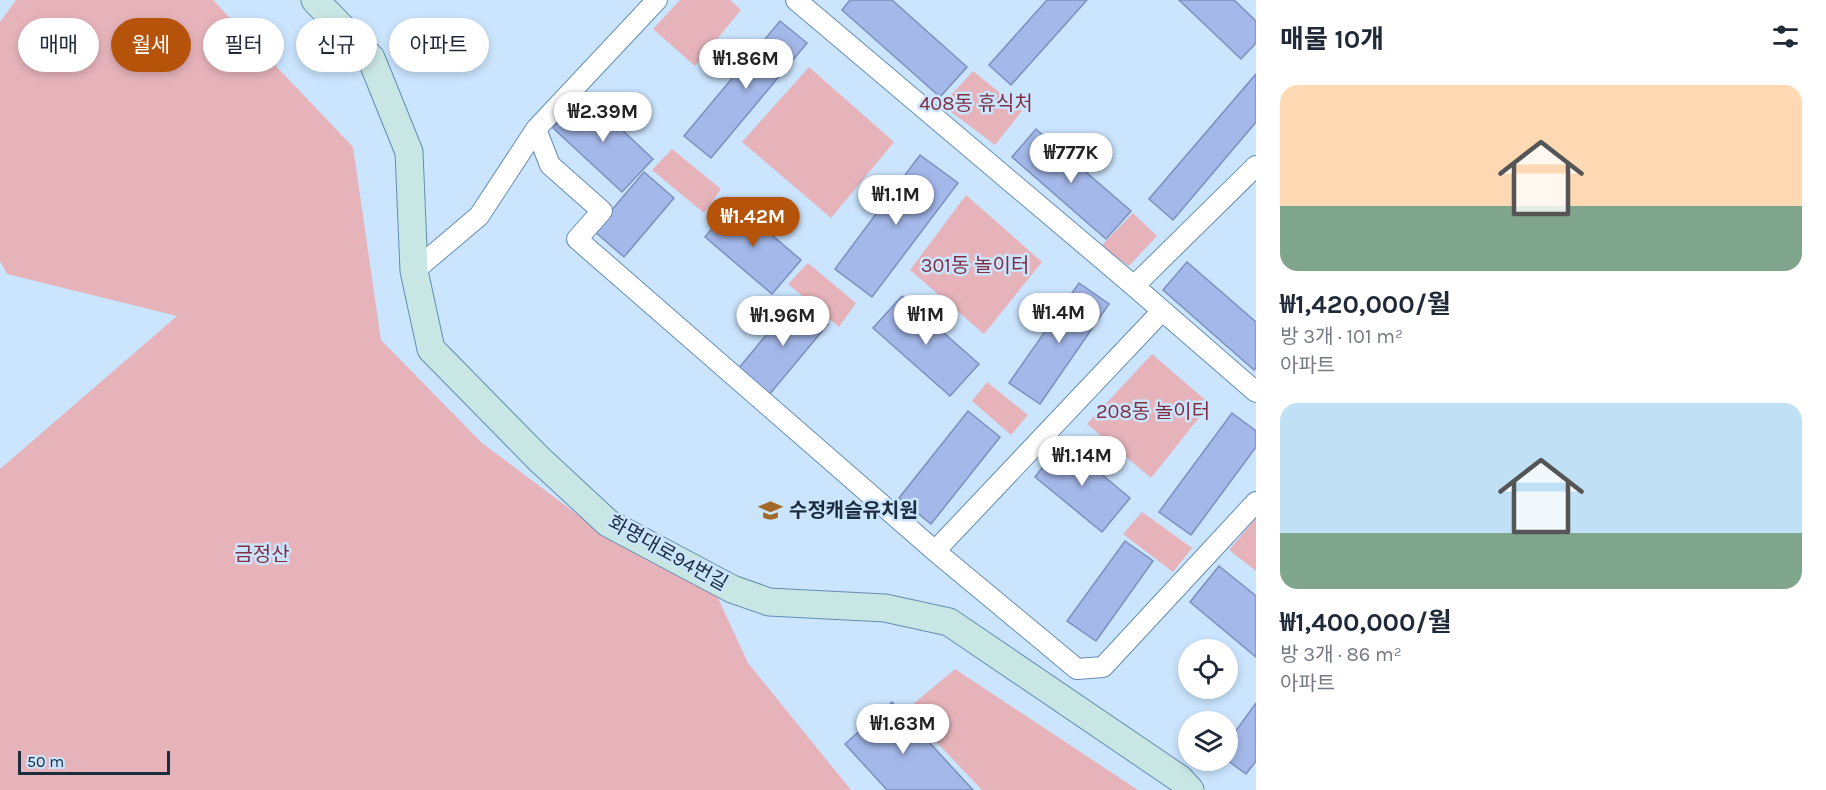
<!DOCTYPE html>
<html lang="ko">
<head>
<meta charset="utf-8">
<style>
  :root { --surface:#fff; --page:#f6f6f7; --text:#1f2937; --muted:#747a83; --accent:#b45309 }
  body { margin:0; font-family:Karla,"Noto Sans KR",sans-serif; background:var(--page); color:var(--text); height:100vh; display:flex; flex-direction:column; font-size:22px; white-space:nowrap }
  * { box-sizing:border-box; margin:0 }
  p { font-size:20px; color:var(--muted) }
  .icon { flex:none; width:33px; height:33px; fill:none; stroke:currentColor; stroke-width:2; stroke-linecap:round; stroke-linejoin:round }
  .map { position:relative; flex:1; overflow:hidden }
  .panel { display:flex; flex-direction:column; background:var(--surface); width:570px }
  .panel>* { flex:none }
  .guide { position:absolute; left:18px; top:18px; width:570px; height:54px; display:flex; gap:12px }
  .fabs { position:absolute; left:1178px; top:639px; display:grid; gap:12px }
  .fabs a { display:grid; place-items:center; width:60px; height:60px; border-radius:50%; background:var(--surface); box-shadow:0 3px 9px #0003; font-size:30px }
  .scale { position:absolute; left:18px; bottom:15px; width:152px; box-sizing:border-box; padding-left:6px; border:3px solid #1c2d3d; border-top:0; font-size:16px; line-height:21px; white-space:nowrap; color:#1c2d3d; -webkit-text-stroke:4px #cbe5fe; paint-order:stroke }
  .price { position:absolute; translate:-50% -51px; padding:0 14px; border-radius:21px; background:#fff; color:#222; font-size:20px; line-height:39px; filter:drop-shadow(0 2px 3px #0008) }
  .price::after { content:''; position:absolute; left:50%; top:36px; width:18px; height:14px; margin-left:-9px; background:inherit; clip-path:polygon(0 0,100% 0,50% 100%) }
  .price.current { background:var(--accent); color:#fff }
  ul { padding:0; list-style:none }
  li { display:grid; align-content:center; gap:12px; height:318px; padding:0 24px }
  li span { display:grid; place-items:center; height:186px; border-radius:18px; color:#555 }
  li>.icon { margin-inline-start:auto }
  span .icon { width:108px; height:108px; fill:#fffc; stroke-width:1 }
  li b { font-size:26px }
  h2 { display:flex; justify-content:space-between; align-items:center; height:72px; padding:0 24px; font-size:26px }
  .pill { padding:0 21px; border-radius:27px; background:var(--surface); box-shadow:0 3px 9px #0003; font-size:21px; line-height:54px }
  .pill.current { background:var(--accent); color:#fff }
  main { display:flex; flex:1; min-height:0 }
  .map>svg:first-child { display:block }
  .green { fill:#e6b3bb }
  .building { fill:#a4b8e9; stroke:#7c8fbe; stroke-width:1.5 }
  .lines { fill:none; stroke-linecap:round; stroke-linejoin:round }
  .street-casing { stroke:#648cb3; stroke-width:22 }
  .secondary-casing { stroke:#648cb3; stroke-width:29 }
  .street { stroke:#fff; stroke-width:20 }
  .secondary { stroke:#c8e6e4; stroke-width:27 }
  .labels { text-anchor:middle; dominant-baseline:central; stroke-width:5; stroke-linejoin:round; paint-order:stroke }
  .park-label { font-size:20px; fill:#7f2e42; stroke:#cbe5fe }
  .poi-label { font-size:20px; font-weight:bold; fill:#1c2d3d; stroke:#cbe5fe; text-anchor:start }
  .street-label { font-size:20px; fill:#1c2d3d; stroke:#cbe5fe }
</style>
</head>
<body>
<main>
<div class="map">
<svg width="1256" height="790" viewBox="0 0 1256 790">
  <rect width="100%" height="100%" fill="#cbe5fe"/>
  <path class="green" d="M16 0H213L353 147 381 340 482 443 598 530 717 596 748 663 851 790H0V469L177 316 7 274 0 261V22Z
    M680 0H730L741 10 695 66 653 29Z
    M809 67 894 142 831 218 742 142Z
    M973 71 1022 111 995 145 942 105Z
    M672 149 721 189 704 213 652 170Z
    M966 195 1042 262 984 334 910 270Z
    M1133 213 1157 236 1129 266 1101 246Z
    M808 263 856 303 839 327 788 284Z
    M1152 354 1210 404 1151 478 1087 424Z
    M987 382 1028 415 1011 435 972 401Z
    M1142 512 1192 548 1173 572 1123 534Z
    M1256 518V571L1229 550Z
    M955 669 1138 790H982L906 710Z"/>
  <path class="building" d="M850 0H892L967 67 940 97 842 10Z
    M1047 0H1087L1011 85 989 65Z
    M1179 0H1234L1256 21V43L1241 59Z
    M780 21 807 43 711 158 684 136Z
    M1256 74V122L1173 220 1149 199Z
    M584 94 653 159 622 192 553 128Z
    M1036 129 1131 211 1106 239 1012 157Z
    M920 155 958 183 872 297 835 269Z
    M644 172 674 198 624 257 594 231Z
    M734 203 801 260 772 294 705 237Z
    M1187 262 1256 322V368L1254 370 1163 290Z
    M1079 283 1109 304 1040 404 1009 383Z
    M902 296 979 364 950 396 873 328Z
    M797 298 828 324 769 395 738 369Z
    M968 411 1000 437 931 524 899 498Z
    M1232 413 1256 431V447L1191 535 1159 512Z
    M1063 442 1130 498 1102 532 1035 477Z
    M1125 541 1153 561 1096 641 1067 621Z
    M1219 566 1256 596V657L1190 602Z
    M892 702 973 790H887L845 744Z
    M1256 703V761L1246 774 1227 760V743Z"/>
  <g class="lines">
    <defs>
      <path id="street" d="M796 0 1134 286 1256 392
        M536 129 550 165 602 211 577 239 935 551 1162 311
        M414 271 479 216 536 129 657 0
        M1134 286 1256 166
        M935 551 1077 669 1103 667 1256 502"/>
      <path id="secondary" d="M315 0 371 58 409 152 414 271 431 349 539 459 608 523 732 589 769 602 885 608 949 622 1180 779 1190 790"/>
    </defs>
    <use href="#street" class="street-casing"/>
    <use href="#secondary" class="secondary-casing"/>
    <use href="#street" class="street"/>
    <use href="#secondary" class="secondary"/>
  </g>
  <defs>
    <symbol id="school-bare" viewBox="-9 -9 18 18"><path d="M0-5L7-2L0 1L-7-2ZM-4 1L0 2.5L4 1V4Q0 6-4 4Z" fill="#a06925" stroke="#cbe5fe" stroke-width="2.5" paint-order="stroke"/></symbol>
  </defs>
  <g fill-rule="evenodd">
    <use href="#school-bare" x="754" y="494" width="33" height="33"/>
  </g>
  <g class="labels">
    <g class="park-label">
      <text x="976" y="103">408동 휴식처</text>
      <text x="975" y="265">301동 놀이터</text>
      <text x="1153" y="411">208동 놀이터</text>
      <text x="262" y="554">금정산</text>
    </g>
    <g class="poi-label">
      <text x="789" y="510">수정캐슬유치원</text>
    </g>
    <g class="street-label">
      <text transform="translate(668 553) rotate(29)">화명대로94번길</text>
    </g>
  </g>
</svg>
<div class="fabs">
<a><svg class="icon" aria-label="locate" viewBox="0 0 24 24"><circle cx="12" cy="12" r="6"/><path d="M12 2v4M12 18v4M2 12h4M18 12h4"/></svg></a>
<a><svg class="icon" aria-label="layers" viewBox="0 0 24 24"><path d="M12 4l9 5-9 5-9-5zM3 14l9 5 9-5"/></svg></a>
</div>
<div class="scale">50 m</div>
<b class="price" style="left:746px;top:90px">₩1.86M</b>
<b class="price" style="left:603px;top:143px">₩2.39M</b>
<b class="price" style="left:1071px;top:184px">₩777K</b>
<b class="price" style="left:896px;top:226px">₩1.1M</b>
<b class="price current" style="left:753px;top:248px">₩1.42M</b>
<b class="price" style="left:1059px;top:344px">₩1.4M</b>
<b class="price" style="left:926px;top:346px">₩1M</b>
<b class="price" style="left:783px;top:347px">₩1.96M</b>
<b class="price" style="left:1082px;top:487px">₩1.14M</b>
<b class="price" style="left:903px;top:755px">₩1.63M</b>
<div class="guide">
<a class="pill">매매</a>
<a class="pill current">월세</a>
<a class="pill">필터</a>
<a class="pill">신규</a>
<a class="pill">아파트</a>
</div>
</div>
<section class="panel">
<h2>매물 10개<svg class="icon" aria-label="filters" viewBox="0 0 24 24"><path d="M4 7h16M4 17h16"/><circle cx="9" cy="7" r="2"/><circle cx="15" cy="17" r="2"/></svg></h2>
<ul>
<li><span style="background:linear-gradient(#ffd9b3 65%,#7fa58c 0)"><svg class="icon" aria-label="home" viewBox="0 0 24 24"><path d="M3 11l9-7 9 7M6 9v11h12V9"/></svg></span><div><b>₩1,420,000/월</b><p>방 3개 · 101 m²</p><p>아파트</p></div></li>
<li><span style="background:linear-gradient(#bfe0f5 70%,#7fa58c 0)"><svg class="icon" aria-label="home" viewBox="0 0 24 24"><path d="M3 11l9-7 9 7M6 9v11h12V9"/></svg></span><div><b>₩1,400,000/월</b><p>방 3개 · 86 m²</p><p>아파트</p></div></li>
</ul>
</section>
</main>
</body>
</html>
